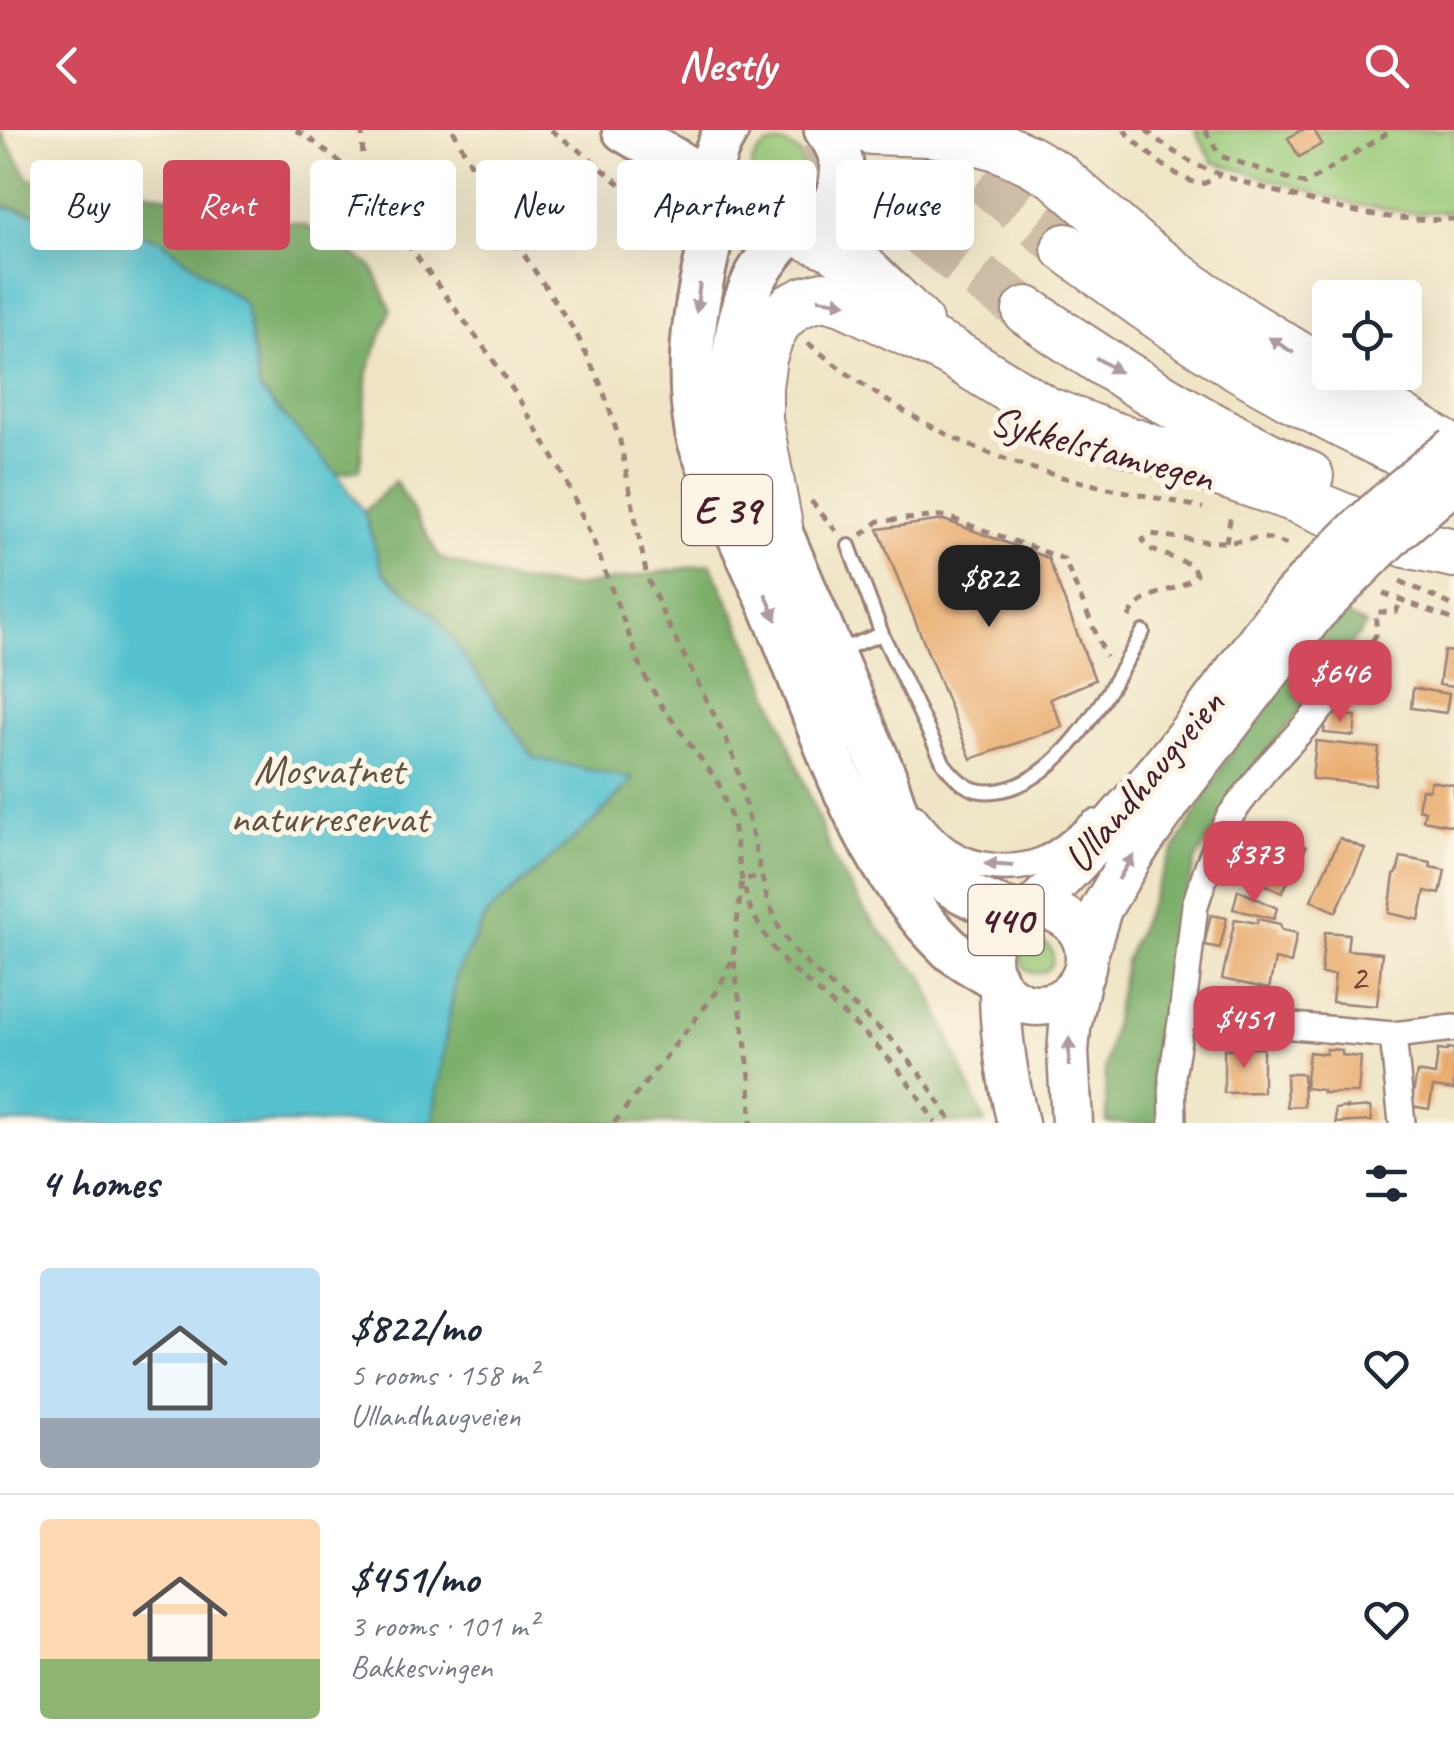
<!DOCTYPE html>
<html lang="en">
<head>
<meta charset="utf-8">
<style>
  :root { --surface:#fff; --page:#f2f2f3; --text:#1f2937; --muted:#747a83; --line:#e0e1e3; --accent:#d1495b }
  body { margin:0; font-family:Caveat,sans-serif; background:var(--page); color:var(--text); height:100vh; display:flex; flex-direction:column; font-size:38px; white-space:nowrap }
  * { box-sizing:border-box; margin:0 }
  p { font-size:32px; color:var(--muted) }
  .icon { flex:none; width:55px; height:55px; fill:none; stroke:currentColor; stroke-width:2; stroke-linecap:round; stroke-linejoin:round }
  .map { position:relative; height:993px; overflow:hidden }
  .side { display:flex; flex-direction:column; background:var(--surface); flex:1 }
  .side>* { flex:none }
  .banner { position:absolute; left:30px; top:30px; width:1395px; height:90px; display:flex; gap:20px }
  .controls { position:absolute; left:1312px; top:150px; display:grid; gap:20px }
  .controls a { display:grid; place-items:center; width:110px; height:110px; border-radius:10px; background:var(--surface); box-shadow:0 10px 40px #0002; font-size:50px }
  .price { position:absolute; translate:-50% -85px; padding:0 22px; border-radius:20px; background:var(--accent); color:#fff; font-size:32px; line-height:65px; filter:drop-shadow(0 2px 5px #0008) }
  .price::after { content:''; position:absolute; left:50%; top:60px; width:30px; height:22px; margin-left:-15px; background:inherit; clip-path:polygon(0 0,100% 0,50% 100%) }
  .price.current { background:#222; color:#fff }
  ul { padding:0; list-style:none }
  li { display:flex; align-items:center; gap:30px; height:250px; padding:0 40px }
  li+li { border-top:2px solid var(--line) }
  li span { display:grid; place-items:center; flex:none; width:280px; height:200px; border-radius:10px; color:#555 }
  li>.icon { margin-inline-start:auto }
  span .icon { width:120px; height:120px; fill:#fffc; stroke-width:1 }
  li b { font-size:42px }
  h2 { display:flex; justify-content:space-between; align-items:center; height:120px; padding:0 40px; font-size:42px }
  .pill { padding:0 35px; border-radius:10px; background:var(--surface); box-shadow:0 10px 40px #0002; font-size:35px; line-height:90px }
  .pill.current { background:var(--accent); color:#fff }
  header { display:flex; justify-content:space-between; align-items:center; height:130px; padding:0 40px; background:var(--accent); color:#fff; font-size:45px; font-weight:600 }
  .map>svg:first-child { display:block }
  .green { fill:#9bcb7b; stroke:#727553; stroke-width:2.5 }
  .forest { fill:#7caf6b; stroke:#63674b; stroke-width:2.5 }
  .water { fill:#56c2cf; stroke:#50707d; stroke-width:2.5 }
  .building { fill:#e9aa6c }
  .lines { fill:none; stroke-linecap:round; stroke-linejoin:round }
  .motorway-tunnel { stroke:#cebda7; stroke-width:48; stroke-dasharray:48 24; stroke-linecap:butt }
  .service-casing { stroke:#9c8278; stroke-width:18 }
  .minor-casing { stroke:#9c8278; stroke-width:30 }
  .primary-casing { stroke:#9c8278; stroke-width:45 }
  .trunk-casing { stroke:#9c8278; stroke-width:48 }
  .motorway-casing { stroke:#9c8278; stroke-width:52 }
  .path { stroke:#9c8278; stroke-width:5; stroke-dasharray:8 8; stroke-linecap:butt }
  .service { stroke:#fff; stroke-width:12 }
  .minor { stroke:#fff; stroke-width:25 }
  .primary { stroke:#fff; stroke-width:40 }
  .trunk { stroke:#fff; stroke-width:42 }
  .motorway { stroke:#fff; stroke-width:48 }
  .primary-bridge-casing { stroke:#9c8278; stroke-width:45; stroke-linecap:butt }
  .primary-bridge { stroke:#fff; stroke-width:40 }
  .oneway { fill:#ae9aa0 }
  .labels { text-anchor:middle; dominant-baseline:central; stroke-width:10; stroke-linejoin:round; paint-order:stroke }
  .number-label { font-size:38px; fill:#72423b }
  .shield { fill:#fcf5e5; stroke:#7f5f63; stroke-width:2.5 }
  .shield-label { font-size:40px; font-weight:bold; fill:#4a1f2b }
  .street-label { font-size:42px; fill:#4a1f2b; stroke:#fcf5e5 }
  .park-label { font-size:42px; fill:#625343; stroke:#fcf5e5 }
</style>
</head>
<body>
<header><svg class="icon" aria-label="back" viewBox="0 0 24 24"><path d="M15 5l-7 7 7 7"/></svg>Nestly<svg class="icon" aria-label="search" viewBox="0 0 24 24"><circle cx="10" cy="10" r="6"/><path d="M15 15l6 6"/></svg></header>
<div class="map">
<svg width="1454" height="993" viewBox="0 0 1454 993">
  <rect width="100%" height="100%" fill="#fcf5e5"/>
  <filter id="ink" filterUnits="userSpaceOnUse"><feTurbulence type="fractalNoise" baseFrequency=".01" numOctaves="2"/><feDisplacementMap in="SourceGraphic" scale="20" xChannelSelector="R" yChannelSelector="G"/><feConvolveMatrix kernelMatrix="1 2 1 2 8 2 1 2 1" color-interpolation-filters="sRGB"/></filter>
  <filter id="wash" filterUnits="userSpaceOnUse"><feTurbulence type="fractalNoise" baseFrequency=".0048" numOctaves="4" result="noise"/><feDisplacementMap in="SourceGraphic" scale="40" xChannelSelector="R" yChannelSelector="G"/><feGaussianBlur stdDeviation="2.25" result="paint"/><feColorMatrix in="noise" values="0 0 0 0 0 0 0 0 0 0 0 0 0 0 0 0 0 1.4 0 .05"/><feComposite in="paint" operator="in"/></filter>
  <g filter="url(#wash)">
    <rect width="100%" height="100%" fill="#efe5c6"/>
    <path class="green" d="M1195 0H1454V81L1415 83 1357 75 1213 32Z
      M751 41a27 27 0 1 1 54 0a27 27 0 1 1-54 0Z
      M1021 827a16 16 0 1 1 32 0a16 16 0 1 1-32 0Z"/>
    <path class="forest" d="M0 0 29 49 139 60 304 95 372 136 391 179 368 241 360 340 337 344 259 258 245 174 160 109 0 75Z
      M395 351 440 428 506 450 573 457 711 434 762 543 834 730 867 784 906 831 923 846 985 993H432L456 846 486 785 596 689 633 649 534 628 436 486 383 443 364 382Z
      M1332 479 1366 495 1265 625 1196 729 1179 791 1163 993H1107L1105 938 1126 828 1168 731 1224 633Z"/>
    <path class="water" d="M0 76 160 109 245 174 259 259 337 344 364 382 383 443 436 486 534 628 633 649 596 689 486 785 456 846 432 993H0Z"/>
    <g id="blocks">
      <path class="building" d="M1301 0H1314L1322 14 1299 27 1288 8Z
        M944 390 1048 428 1095 550 1050 569 1063 597 971 629 878 399Z
        M1444 521 1454 522V557L1439 555Z
        M1413 558 1449 564 1446 583 1411 578Z
        M1326 584 1356 586 1354 606 1324 603Z
        M1316 611 1379 618 1375 655 1312 649Z
        M1431 651 1454 655V696L1423 690 1425 681 1418 679 1422 659 1429 660Z
        M1275 702 1306 717 1300 730 1304 732 1298 745 1294 743 1291 745 1282 763 1253 749 1266 714 1269 715Z
        M1340 708 1365 719 1336 782 1311 770Z
        M1401 727 1431 733 1430 737 1445 740 1440 764 1425 761 1419 790 1389 783 1394 745 1397 743Z
        M1238 760 1277 778 1274 789 1233 779Z
        M1211 785 1227 788 1220 818 1204 815Z
        M1235 789 1257 793 1258 789 1280 794 1282 800 1297 803 1291 833 1275 829 1269 859 1222 849Z
        M1325 802 1349 804 1347 820 1382 823 1377 876 1332 872 1335 845 1321 844Z
        M1220 861 1244 866 1241 882 1217 877Z
        M1263 918V962L1224 963V919Z
        M1448 918 1454 919V960L1433 957 1429 979 1411 976 1417 942 1435 945 1438 920 1447 921Z
        M1326 919 1342 920V925L1361 927 1358 963H1323V960L1305 958 1309 922 1326 924Z
        M1286 944H1303L1304 976 1287 977Z
        M1347 977V979L1370 977 1372 991 1336 993 1335 979Z"/>
    </g>
  </g>
  <g filter="url(#ink)">
    <use href="#blocks" fill-opacity="0" stroke="#9c8278" stroke-width="2.5"/>
    <g class="lines">
      <path class="motorway-tunnel" d="M928 0 960 30 1066 118
        M816 6C879 73 953 129 1027 181"/>
      <defs>
        <path id="service" d="M849 416 882 504 944 634C960 655 975 666 1002 660 1067 647 1112 555 1143 502
          M840 520 882 504"/>
        <path id="minor" d="M914 687C924 699 934 712 948 721 973 738 1013 742 1041 731 1060 723 1078 706 1094 693
          M1182 886 1393 905 1454 898
          M1393 905 1402 993
          M1173 993 1172 946 1182 886 1195 775 1209 733 1229 687 1264 641 1351 546"/>
        <path id="primary" d="M990 827a48 48 0 1 1 96 0a48 48 0 1 1-96 0Z
          M1031 779C1096 717 1155 647 1209 576 1236 541 1260 505 1288 471
          M1087 825 1101 779 1133 725 1183 654 1315 483
          M1000 857C1000 904 1007 948 1018 993
          M1072 993 1068 922 1070 898 1080 852"/>
        <path id="trunk" d="M624 0 678 32 714 57
          M727 0C663 97 823 155 841 50 844 32 838 14 826 0
          M720 73C701 147 683 221 696 297 699 315 707 331 714 347 730 390 751 430 769 472 821 591 853 725 949 818 962 830 979 838 994 847
          M786 106C774 120 762 134 754 150 728 206 727 275 746 333 754 355 767 376 778 396L885 647C909 730 933 758 1017 783"/>
        <path id="motorway" d="M871 0 928 2 961 6 997 16 1029 30 1057 46 1138 117 1191 157 1246 194 1454 321
          M800 103 834 117 859 135 918 192
          M1066 118C1109 150 1152 182 1197 211 1268 257 1343 295 1419 331
          M1027 181C1117 243 1210 301 1309 346
          M778 396 758 290V256L762 228 769 207 777 192 791 178 805 171 823 166 843 171 950 222 1046 281 1107 304 1293 367 1406 413 1454 423"/>
      </defs>
      <use href="#service" class="service-casing"/>
      <use href="#minor" class="minor-casing"/>
      <use href="#primary" class="primary-casing"/>
      <use href="#trunk" class="trunk-casing"/>
      <use href="#motorway" class="motorway-casing"/>
      <path class="path" d="M296 0C324 17 346 36 368 61L491 227 519 269 564 346 593 410 644 545 663 578 718 652 733 693 742 750 751 781 772 817 786 834C844 885 896 924 935 993
        M362 0 363 34 367 58
        M453 0 503 93 576 203 602 257 620 311 647 447 664 486 726 609 736 633 767 769 780 800 796 823 812 839 893 911 925 950 952 993
        M551 0 588 27 677 102
        M1124 0C1138 15 1183 57 1205 53 1207 52 1218 46 1219 45
        M1146 0C1188 38 1225 47 1278 62 1340 80 1389 92 1454 89
        M1205 0 1220 26 1305 54 1392 0
        M808 213C873 266 942 309 1022 335 1081 355 1143 364 1203 378
        M811 371 836 401
        M862 405 879 391 944 386 1064 429 1106 527
        M1226 412 1231 384
        M1400 451 1454 476
        M1383 463 1454 490
        M1129 487C1147 455 1176 467 1196 444L1192 435 1147 418 1143 410 1151 404C1174 407 1199 412 1223 412 1254 412 1259 400 1293 418
        M1364 524 1376 505V482H1396L1401 471
        M734 831 750 947 751 993
        M614 993 718 860 733 828 742 750 761 746"/>
      <use href="#service" class="service"/>
      <use href="#minor" class="minor"/>
      <use href="#primary" class="primary"/>
      <use href="#trunk" class="trunk"/>
      <use href="#motorway" class="motorway"/>
      <defs>
        <path id="primary-bridge" d="M1288 471C1339 414 1394 363 1454 317
          M1315 483 1394 404 1454 352"/>
      </defs>
      <use href="#primary-bridge" class="primary-bridge-casing"/>
      <use href="#primary-bridge" class="primary-bridge"/>
    </g>
    <defs><path id="oneway-solid" d="M-6-.8H1V-3.2L6.5 0L1 3.2V.8H-6Z" transform="scale(2.5)"/></defs>
    <g class="oneway">
      <use href="#oneway-solid" transform="translate(698 168) rotate(97)"/>
      <use href="#oneway-solid" transform="translate(832 171) rotate(9)"/>
      <use href="#oneway-solid" transform="translate(1281 215) rotate(-148)"/>
      <use href="#oneway-solid" transform="translate(1108 235) rotate(31)"/>
      <use href="#oneway-solid" transform="translate(771 477) rotate(67)"/>
      <use href="#oneway-solid" transform="translate(999 735) rotate(-176)"/>
      <use href="#oneway-solid" transform="translate(1126 737) rotate(-59)"/>
      <use href="#oneway-solid" transform="translate(1069 922) rotate(-89)"/>
    </g>
  </g>
  <g class="labels">
    <g class="number-label">
      <text x="1358" y="847">2</text>
    </g>
    <g class="shield">
      <rect x="682" y="345" width="90" height="70" rx="8"/>
      <rect x="968.5" y="755" width="75" height="70" rx="8"/>
    </g>
    <g class="shield-label">
      <text x="727" y="380">E 39</text>
      <text x="1006" y="790">440</text>
    </g>
    <g class="street-label">
      <text transform="translate(1102 319) rotate(15)">Sykkelstamvegen</text>
      <text transform="translate(1144 651) rotate(-50)">Ullandhaugveien</text>
    </g>
    <g class="park-label">
      <text x="329" y="640">Mosvatnet<tspan x="329" dy="48">naturreservat</tspan></text>
    </g>
  </g>
</svg>
<div class="controls">
<a><svg class="icon" aria-label="locate" viewBox="0 0 24 24"><circle cx="12" cy="12" r="6"/><path d="M12 2v4M12 18v4M2 12h4M18 12h4"/></svg></a>
</div>
<b class="price current" style="left:989px;top:500px">$822</b>
<b class="price" style="left:1340px;top:595px">$646</b>
<b class="price" style="left:1254px;top:776px">$373</b>
<b class="price" style="left:1244px;top:941px">$451</b>
<div class="banner">
<a class="pill">Buy</a>
<a class="pill current">Rent</a>
<a class="pill">Filters</a>
<a class="pill">New</a>
<a class="pill">Apartment</a>
<a class="pill">House</a>
</div>
</div>
<section class="side">
<h2>4 homes<svg class="icon" aria-label="filters" viewBox="0 0 24 24"><path d="M4 7h16M4 17h16"/><circle cx="9" cy="7" r="2"/><circle cx="15" cy="17" r="2"/></svg></h2>
<ul>
<li><span style="background:linear-gradient(#bfe0f5 75%,#9aa5b1 0)"><svg class="icon" aria-label="home" viewBox="0 0 24 24"><path d="M3 11l9-7 9 7M6 9v11h12V9"/></svg></span><div><b>$822/mo</b><p>5 rooms · 158 m²</p><p>Ullandhaugveien</p></div><svg class="icon" aria-label="heart" viewBox="0 0 24 24"><path d="M12 20l-8-8c-3-5 5-10 8-4 3-6 11-1 8 4z"/></svg></li>
<li><span style="background:linear-gradient(#ffd9b3 70%,#8fb573 0)"><svg class="icon" aria-label="home" viewBox="0 0 24 24"><path d="M3 11l9-7 9 7M6 9v11h12V9"/></svg></span><div><b>$451/mo</b><p>3 rooms · 101 m²</p><p>Bakkesvingen</p></div><svg class="icon" aria-label="heart" viewBox="0 0 24 24"><path d="M12 20l-8-8c-3-5 5-10 8-4 3-6 11-1 8 4z"/></svg></li>
</ul>
</section>
</body>
</html>
